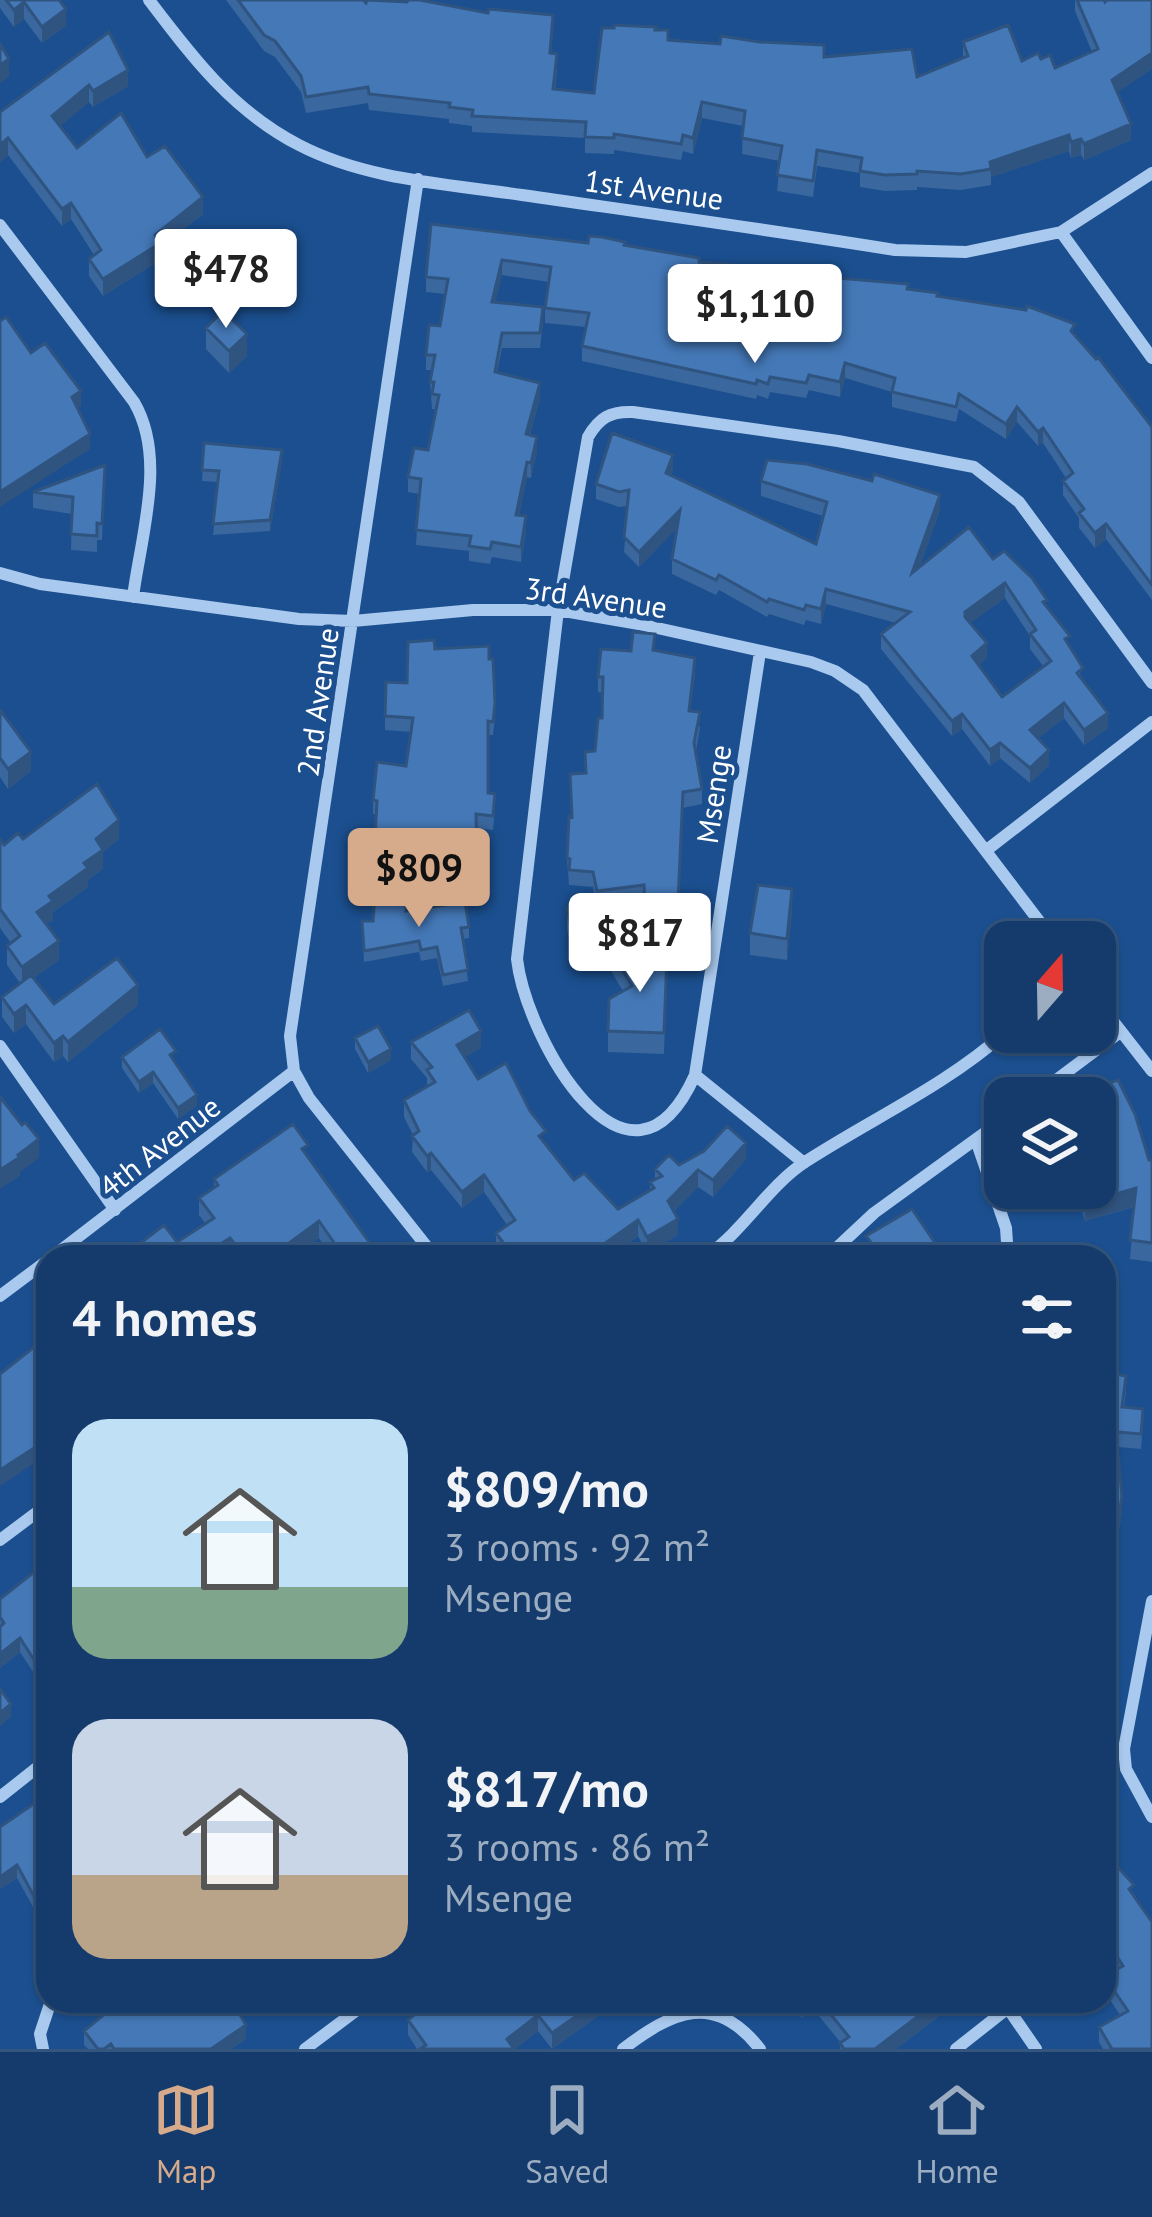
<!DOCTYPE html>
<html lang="en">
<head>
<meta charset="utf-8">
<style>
  :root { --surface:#143b6b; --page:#1d4271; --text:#f1f3f6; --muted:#9dadc1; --line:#33557e; --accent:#d6ab8b }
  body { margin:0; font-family:"PT Sans",sans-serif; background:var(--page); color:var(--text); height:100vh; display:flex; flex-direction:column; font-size:45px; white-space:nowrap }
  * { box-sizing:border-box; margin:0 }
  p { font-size:39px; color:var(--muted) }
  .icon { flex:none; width:66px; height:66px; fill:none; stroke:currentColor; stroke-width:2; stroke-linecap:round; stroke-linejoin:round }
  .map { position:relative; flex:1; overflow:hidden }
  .drawer { position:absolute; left:36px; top:1245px; width:1080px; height:768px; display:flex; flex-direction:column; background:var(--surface); border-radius:36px; box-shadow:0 3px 9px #0004,0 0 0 3px var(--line) }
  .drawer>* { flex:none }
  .needle { width:78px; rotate:20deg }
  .tools { position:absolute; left:984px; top:921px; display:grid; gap:24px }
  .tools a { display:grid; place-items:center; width:132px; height:132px; border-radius:24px; background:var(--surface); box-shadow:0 3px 9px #0004,0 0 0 3px var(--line); font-size:60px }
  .price { position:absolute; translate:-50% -102px; padding:0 27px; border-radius:12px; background:#fff; color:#222; font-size:39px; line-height:78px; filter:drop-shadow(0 3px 6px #0008) }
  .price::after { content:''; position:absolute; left:50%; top:72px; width:36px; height:27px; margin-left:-18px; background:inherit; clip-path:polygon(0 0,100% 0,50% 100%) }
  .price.active { background:var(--accent); color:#111 }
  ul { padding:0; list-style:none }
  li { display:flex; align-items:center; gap:36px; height:300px; padding:0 36px }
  li span { display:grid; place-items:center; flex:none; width:336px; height:240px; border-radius:36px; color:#555 }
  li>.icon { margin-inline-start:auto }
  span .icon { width:144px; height:144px; fill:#fffc; stroke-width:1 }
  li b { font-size:51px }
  h2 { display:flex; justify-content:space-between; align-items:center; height:144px; padding:0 36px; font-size:51px }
  .tab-bar { display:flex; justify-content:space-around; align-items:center; height:168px; border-top:3px solid var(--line); background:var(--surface); font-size:33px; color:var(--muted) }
  .tab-bar a { display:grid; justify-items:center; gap:6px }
  .tab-bar .active { color:var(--accent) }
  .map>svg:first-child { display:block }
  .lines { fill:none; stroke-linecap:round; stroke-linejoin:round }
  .minor { stroke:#a9c9ee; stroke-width:12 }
  .wall { fill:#3a679d; fill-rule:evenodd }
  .shaded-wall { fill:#305480 }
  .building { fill:#4478b7; stroke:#305480; stroke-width:3; fill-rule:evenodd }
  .labels { text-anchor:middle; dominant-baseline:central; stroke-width:10; stroke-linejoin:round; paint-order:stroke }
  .street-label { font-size:30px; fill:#fff; stroke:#1b4f8f }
</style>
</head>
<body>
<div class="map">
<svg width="1152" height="2049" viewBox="0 0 1152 2049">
  <rect width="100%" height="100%" fill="#1b4f8f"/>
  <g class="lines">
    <path class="minor" d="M149 0C193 58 233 111 299 145 366 180 449 184 522 195 647 213 771 230 895 250L966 252 1061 232 1152 358
      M418 179 290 1036 294 1071 309 1098 435 1257
      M0 225 134 402C167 458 141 535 133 597
      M1061 232 1152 173
      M0 573 40 584 299 619 353 621 473 610H558L639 624 811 662 835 671 863 690 1055 942
      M760 652 695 1075C629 1222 526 1038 517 959L558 610 588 437C599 418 610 411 633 412L838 441 974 467 1019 502 1152 683
      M988 849 1152 722
      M1095 998 1152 1071
      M0 1046 115 1210
      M695 1075 804 1163
      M1032 1098 1119 1033
      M976 1140 1006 1228 1008 1257
      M52 1257 294 1071
      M705 1257C744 1231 767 1187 805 1162 873 1118 945 1086 1006 1032
      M827 1257 874 1213 1005 1118
      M0 1296 48 1260
      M0 1540 48 1504
      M1152 1601 1124 1749 1126 1769 1152 1817
      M0 1797 48 1759
      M1003 2001 1036 2049
      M43 2049 40 2034 51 2001
      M305 2049 369 2001
      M623 2049C673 2011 715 1991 760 2049
      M956 2049 1008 2008"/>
  </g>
  <path class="wall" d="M0 0H59L66 26 42 43 24 19 14 27 0 8Z
    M226 0H363L366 3 553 31 551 53 557 70 555 89 594 93 655 30 668 40 824 57 917 77 963 58V42L1022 61 1041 59 1055 68 1092 52 1075 11V0H1104L1105 2 1152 0V69L1117 92 1131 140 1084 160 1081 155 1071 158 1069 151 991 177V185L961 190 917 187V190L885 191 860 187V173L817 166 813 197 777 191 780 161 742 154 743 126 702 118 693 154 683 151 681 160 614 150V154L585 153V138L472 132V126L449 123V119L369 110 368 103 306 113 301 92 275 57 264 51Z
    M109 32 128 86 93 107 89 102 60 126 77 148 147 157 203 214 159 248V261L103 296 89 276V259L94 255 71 219 62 226 8 155 0 162V112Z
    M588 243 625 245 735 271 907 289 1075 335 1152 427V600L1106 539 1095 548 1079 528V518L1063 495V481L1066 478 1043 443 1038 446 1017 422 1006 439 959 409 956 422 892 407V392L845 378 840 397 809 390 806 398 770 392 768 399 757 395 756 399 582 361V346L586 327 545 323V308L549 282 502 275 495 302 543 322 540 348H502L497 372 540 398 530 435 537 452 531 478 527 477 519 515 526 531 521 562 492 557 490 564 469 561V551L416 545 419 494 408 492V477L428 450 436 409H432L430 382 432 370H426V355L440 326 445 294 426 292V277Z
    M206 328 247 356 229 373 206 349Z
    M204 443 282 461 270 531 213 535 218 482 202 481Z
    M105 465 102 540H97V552L71 550 72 514 33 508V492Z
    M673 470 671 475 816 544 823 516 761 496V481L940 510 920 566 993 559 1047 607 1070 647 1083 681 1108 728 1084 745 1064 718 1038 738 1049 765 1030 783 1000 758 990 766 962 729 952 736 881 649V634L896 623 826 604 821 624 806 620 804 625 769 614 767 617 719 590 716 595 672 574V559L677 528 639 567 624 552 628 506 619 507 596 499V484ZM1005 598 1030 636V649L1043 666 1002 697 979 665 987 658 970 623Z
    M435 649 495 718 493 735H488V793L495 807 493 830 476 828 477 865 438 866 437 875 398 872V853L375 852 376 814H373V800L406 766 411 732 385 730V716L407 683Z
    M631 651H655L695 673 690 711 700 727 696 751 702 789V804L683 808 676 962H667L664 1054 608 1052V1031L623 991 611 971V951L651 954V920H645L644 900 602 906 606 926V948L572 953 567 929V908L596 902 593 887 569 885 567 858 572 816 585 773 595 751 602 718 603 693 598 692V677Z
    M0 710 31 771 8 789 0 777Z
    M0 839 4 845 23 839H119L103 852V869L88 880V887L53 912V920L46 924 59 960 34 978 54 1004 138 1005 68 1062 63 1056 54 1062 26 1024 14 1033 2 1017V997L20 983 7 965V946L11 943 0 928Z
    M408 910 469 927V938L463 939 468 981 443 986 437 958 421 961 419 952 364 962 362 921H373Z
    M792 911 787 960 750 955V933Z
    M355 1038 391 1060 368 1073 355 1049Z
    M411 1042 481 1048 465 1057 478 1079 546 1144 574 1180 618 1209 650 1190V1182L655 1180V1169L746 1159 713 1197 698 1187 674 1211 678 1235 647 1253 638 1236 611 1257H502L496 1250V1233L507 1225 484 1192 462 1208 431 1170 427 1172 412 1152 413 1135 404 1117V1100L427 1086V1078L411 1059Z
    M122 1057 176 1062 175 1063 197 1106 178 1119 153 1083 139 1093 122 1068Z
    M1067 1096 1149 1160H1152V1262L1130 1259 1134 1207 1085 1221 1076 1188H1095Z
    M308 1158 372 1246 383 1257H332L319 1238 293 1257H232L230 1255 226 1257H142V1242H177L205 1223 199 1215V1198L214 1188V1179Z
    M1116 1374 1126 1391 1124 1407 1143 1424 1141 1449 1118 1447 1122 1511 1115 1555 1111 1554 1109 1565H1105L1104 1572Z
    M48 1561 45 1690 20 1652 0 1668V1599Z
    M48 1794V1837L40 1842 48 1855 44 1927 17 1878 0 1889Z
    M1104 1866 1134 1896 1152 2049H1103L1099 2042V2027L1120 2015 1104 1991V1976L1116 1970 1104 1951Z
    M117 2001H232L246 2039 231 2049H88L84 2045V2031L117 2003Z
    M611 2001V2007L552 2049 538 2031 515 2049H417L408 2035V2020Z
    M790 2001H938V2017L896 2049H840L841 2043 814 2010 802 2018Z"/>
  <path class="shaded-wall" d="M24 2V19L14 27V10Z
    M66 9V26L42 43V27Z
    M1152 53V69L1112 96V80Z
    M9 59V77L0 83V65Z
    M128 70V86L93 107V91Z
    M89 85V102L52 133V116Z
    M702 102V118L693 154V138Z
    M1131 124V140L1084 160V144Z
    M1069 135V151L991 177 990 162Z
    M8 138V155L0 162V145Z
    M1081 139V155L1071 158V142Z
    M203 197V214L159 248V261L103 296V279Z
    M71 203V219L62 226V209Z
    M502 260V275L492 317V302Z
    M247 334V356L229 373V351Z
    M845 363V378L840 397V382Z
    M540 383V398L526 449V434Z
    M81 391V406L72 412V397Z
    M1017 407V422L1006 439V424Z
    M1043 428V443L1038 446V432Z
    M90 434V449L0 507V492Z
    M537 437V452L531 478V463Z
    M282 450V461L270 531V520Z
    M673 455V470L666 488V473Z
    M527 462V477L516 530V515Z
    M940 495V510L912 588V573Z
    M680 510V525L639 567V552Z
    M526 516V531L521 562V547Z
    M1106 524V539L1095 548V533Z
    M1005 583V598L965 627V612Z
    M826 589V604L821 624V609Z
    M987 643V658L972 671V656Z
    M1064 703V718L1030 745V730Z
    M1108 713V728L1084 745V730Z
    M962 714V729L952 736V721Z
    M1000 743V758L990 766V750Z
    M1049 750V765L1030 783V768Z
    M31 752V771L8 789V769Z
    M119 820V839L103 852V869L88 880V887L53 912V920L37 931V912L49 896 84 863 96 839Z
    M792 889V911L787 960V939Z
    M59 941V960L22 987V967Z
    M138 985V1005L68 1062V1042Z
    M26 1005V1024L14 1033V1014Z
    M481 1031V1048L457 1062V1045Z
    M63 1036V1056L54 1062V1043Z
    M391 1049V1060L368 1073V1062Z
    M153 1072V1083L139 1093V1082Z
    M197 1095V1106L178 1119V1108Z
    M39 1139V1158L20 1172V1176L0 1189V1170Z
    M746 1143V1159L713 1197V1180Z
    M431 1153V1170L427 1172V1156Z
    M698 1170V1187L668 1217V1201Z
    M484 1175V1192L462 1208V1192Z
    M1136 1188V1206L1085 1221V1203Z
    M678 1219V1235L647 1253V1237Z
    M638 1220V1236L609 1257 604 1244Z
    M319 1221V1238L293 1257H278V1251Z
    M230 1238V1255L226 1257H200Z
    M48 1439V1454L0 1486V1470Z
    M1122 1496V1511L1115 1555V1540Z
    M20 1638V1652L0 1668V1654Z
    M11 1704V1717L0 1726V1713Z
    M48 1824V1837L37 1844V1832Z
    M17 1865V1878L0 1889V1877Z
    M598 2001H611V2007L552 2049V2033Z
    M805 2001H814V2010L802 2018V2003Z
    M938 2001V2017L896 2049H875Z
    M538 2015V2031L515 2049 507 2039Z
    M246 2025V2039L231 2049H211Z"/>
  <path class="building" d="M6 0H59L66 9 42 27 24 2 14 10Z
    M238 0H363L366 3 367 0 407 2 408 0H420L488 13 489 9 553 15 550 53 557 54 553 89 594 93 602 28H614V25L656 27 655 30H668V40L720 44 721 36 760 42 824 45V57L912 49 917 77 968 56 963 42 1008 25 1022 61 1038 53 1041 59 1050 55 1055 68 1098 49 1077 0H1104L1105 2 1107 0H1152V53L1112 80 1131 124 1084 144 1081 139 1071 142 1069 135 990 162 991 169 961 174 917 171V174L885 175 860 171 862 158 817 150 813 181 777 175 782 146 742 138 745 111 702 102 693 138 683 135 681 144 614 134V138L585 137 586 122 472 116 473 110 449 107 450 103 369 94 368 87 306 97 301 76 275 41 264 35Z
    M109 32 128 70 93 91 89 85 52 116 77 148 121 113 147 157 165 146 203 197 155 235 159 244 103 279 89 259 101 250 71 203 62 209 8 138 0 145V112Z
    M0 44 9 59 0 65Z
    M431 224 588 243 589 236 602 237 625 242 624 245 699 258V262L736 265 735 271 825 281 826 277 908 284 907 289 938 293 937 296 1026 310 1027 306 1075 324 1071 331 1096 359 1098 357 1152 427V585L1106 524 1095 533 1079 513 1084 509 1063 481 1073 473 1043 428 1038 432 1017 407 1006 424 959 394 956 407 892 392 895 378 845 363 840 382 809 375 806 383 770 377 768 384 757 380 756 384 582 346 589 313 545 308 551 267 502 260 492 302 543 307 540 333H502L495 372 540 383 526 434 537 437 531 463 527 462 516 515 526 516 521 547 492 542 490 549 469 546 471 536 416 530 421 479 408 477 414 448 428 450 439 395 432 394 434 382H430L435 355H426L429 325 440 326 448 279 426 277Z
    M223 311 247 334 229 351 206 328Z
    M6 317 31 353 45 343 81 391 72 397 90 434 0 492V321Z
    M612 433 673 455 666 473 816 544 827 502 761 481 767 460 807 464 872 481 874 474 940 495 912 573 969 527 993 559 1004 551 1032 578 1047 600 1043 602 1070 636 1065 639 1083 668 1077 673 1108 713 1084 730 1064 703 1030 730 1049 750 1030 768 1000 743 990 750 962 714 952 721 881 634 910 612 826 589 821 609 806 605 804 610 769 599 767 602 719 575 716 580 672 559 680 510 639 552 624 537 629 490 619 492 596 484ZM1005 583 1036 630 1030 634 1051 661 1002 697 972 656 987 643 965 617V612Z
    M204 443 282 450 270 520 213 524 219 471 202 470Z
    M105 465 102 524 97 523V536L71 534 73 497 33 492Z
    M633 632 655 634 653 650 695 658 689 711 700 712 694 743 702 789 683 792 676 946H651V904L645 905 644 885 597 891 593 872 569 870 570 859 567 858 569 816 572 817 570 774 586 773 585 752 595 751 598 718H602L603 677H598L601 649 631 651Z
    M434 640 435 649 489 646V659H493L495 704 493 722 488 721V793L495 794 493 816 476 814 477 851 438 852 437 861 398 858 400 840 375 838 377 801 373 800 377 762 406 766 413 718 385 716 386 682 407 683 408 642Z
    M0 710 31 752 8 769 0 758Z
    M97 784 119 820 96 839 103 850 84 863 88 868 49 896 53 901 37 912 59 941 22 967 7 946 20 936 0 909V839L4 845 18 833 23 839Z
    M758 885 792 889 787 939 750 933Z
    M375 895 408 898 406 911 465 902 469 927 461 928 468 970 443 975 437 947 421 950 419 941 364 951 362 921H373Z
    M601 901 606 926 572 932 567 908Z
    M611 951 667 956 664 1033 608 1031 609 999 632 986Z
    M117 958 138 985 68 1042 63 1036 54 1043 26 1005 14 1014 2 997 31 975 54 1004Z
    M469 1010 481 1031 457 1045 478 1079 506 1063 530 1111 546 1131 539 1136 574 1180 584 1173 618 1209 654 1188 650 1182 662 1176 655 1169 669 1155 679 1165 704 1151 727 1126 746 1143 713 1180 698 1170 668 1201 678 1219 647 1237 638 1220 604 1244 611 1257H514L496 1233 515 1220 484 1175 462 1192 431 1153 427 1156 412 1136 419 1131 404 1100 435 1082 427 1070 432 1067 411 1042Z
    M378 1026 391 1049 368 1062 355 1038Z
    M160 1029 176 1051 170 1055 197 1095 178 1108 153 1072 139 1082 122 1057Z
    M1118 1080 1135 1114 1149 1160H1152V1243L1130 1240 1136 1188 1085 1203 1081 1188H1095V1098H1048L1064 1090 1067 1096Z
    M0 1097 22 1125 25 1122 39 1139 18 1155 20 1157 0 1170Z
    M293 1124 308 1145 302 1149 372 1246 374 1244 383 1257H344L319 1221 278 1251 282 1257H245L230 1238 200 1257H153L142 1242 164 1225 177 1242 214 1218 199 1198 218 1185 214 1179Z
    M912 1209 939 1249 970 1257H857L873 1245 866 1236Z
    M48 1336V1439L0 1470V1374Z
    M1104 1362 1116 1364 1115 1374 1126 1376 1122 1407 1143 1409 1141 1434 1116 1432 1122 1496 1115 1540H1111L1109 1551 1105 1550 1104 1557Z
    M48 1561V1675L45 1677 20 1638 0 1654V1627L4 1623 0 1617V1599Z
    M0 1689 11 1704 0 1713Z
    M48 1794V1824L37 1832V1836L48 1855V1912L44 1915 17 1865 0 1877V1827Z
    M1116 1865 1134 1885 1129 1889 1152 1922V2049H1112L1099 2027 1128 2011 1104 1976 1123 1966 1104 1936V1866L1107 1871Z
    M120 2001H232L246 2025 211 2049H114L111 2044 104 2049H98L84 2031Z
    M431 2001H598L552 2033 538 2015 507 2039 514 2049H420L426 2045 408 2020Z
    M820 2001H938L875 2049H844L840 2043 849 2037Z"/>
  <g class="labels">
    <g class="street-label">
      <text transform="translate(654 189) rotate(8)">1st Avenue</text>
      <text transform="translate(596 597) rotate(8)">3rd Avenue</text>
      <text transform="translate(317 702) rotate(-82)">2nd Avenue</text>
      <text transform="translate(713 794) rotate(-82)">Msenge</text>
      <text transform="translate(159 1146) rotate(-38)">4th Avenue</text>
    </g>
  </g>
</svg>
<div class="tools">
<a><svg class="needle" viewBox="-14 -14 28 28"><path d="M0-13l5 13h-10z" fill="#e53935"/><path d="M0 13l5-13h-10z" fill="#9dadc1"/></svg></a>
<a><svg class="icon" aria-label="layers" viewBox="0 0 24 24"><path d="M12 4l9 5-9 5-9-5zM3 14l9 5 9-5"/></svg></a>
</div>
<b class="price" style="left:226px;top:331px">$478</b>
<b class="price" style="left:755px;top:366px">$1,110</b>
<b class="price active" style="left:419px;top:930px">$809</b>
<b class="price" style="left:640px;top:995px">$817</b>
<section class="drawer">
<h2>4 homes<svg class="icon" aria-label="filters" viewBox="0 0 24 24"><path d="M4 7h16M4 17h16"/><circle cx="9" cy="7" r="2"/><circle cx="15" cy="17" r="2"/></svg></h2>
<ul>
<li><span style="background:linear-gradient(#bfe0f5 70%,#7fa58c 0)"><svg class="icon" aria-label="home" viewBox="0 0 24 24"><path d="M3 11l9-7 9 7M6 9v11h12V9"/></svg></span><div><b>$809/mo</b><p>3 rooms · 92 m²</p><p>Msenge</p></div></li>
<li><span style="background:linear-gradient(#c9d6e8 65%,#b9a48a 0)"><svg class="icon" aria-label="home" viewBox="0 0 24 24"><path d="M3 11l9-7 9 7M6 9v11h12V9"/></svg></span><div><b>$817/mo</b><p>3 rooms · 86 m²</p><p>Msenge</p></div></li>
</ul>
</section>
</div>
<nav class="tab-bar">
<a class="active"><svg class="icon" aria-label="map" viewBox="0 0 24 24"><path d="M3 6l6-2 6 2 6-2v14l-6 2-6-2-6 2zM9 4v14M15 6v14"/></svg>Map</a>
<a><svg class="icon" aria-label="saved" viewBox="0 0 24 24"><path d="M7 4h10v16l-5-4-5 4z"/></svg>Saved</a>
<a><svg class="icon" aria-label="home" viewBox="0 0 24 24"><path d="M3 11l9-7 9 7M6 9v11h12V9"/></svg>Home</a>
</nav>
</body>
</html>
